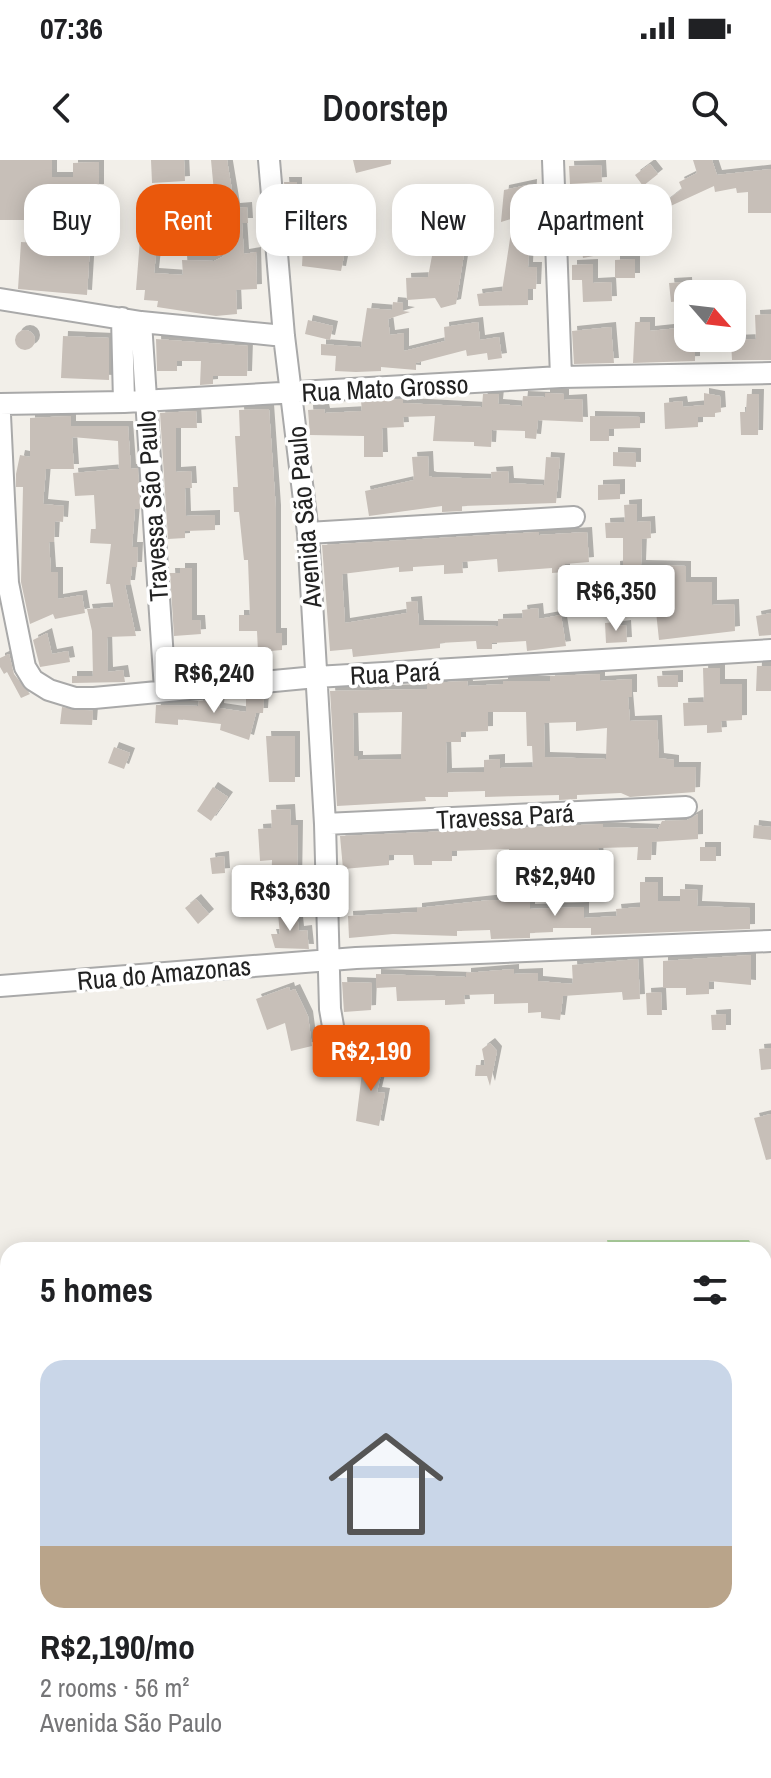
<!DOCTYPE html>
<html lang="en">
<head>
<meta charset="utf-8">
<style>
  :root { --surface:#fff; --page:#f6f6f6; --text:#202124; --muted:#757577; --line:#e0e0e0; --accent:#ea580c }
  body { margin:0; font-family:"Archivo Narrow",sans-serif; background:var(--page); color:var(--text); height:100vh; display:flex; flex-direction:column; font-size:30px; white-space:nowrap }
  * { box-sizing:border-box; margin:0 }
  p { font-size:26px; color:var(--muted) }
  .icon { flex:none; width:44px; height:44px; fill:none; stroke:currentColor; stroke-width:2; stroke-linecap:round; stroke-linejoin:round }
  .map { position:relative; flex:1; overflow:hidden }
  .drawer { position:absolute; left:0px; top:1082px; width:772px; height:536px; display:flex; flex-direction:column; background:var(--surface); border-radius:24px 24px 0 0; box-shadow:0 4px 20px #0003 }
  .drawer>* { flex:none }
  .hud { position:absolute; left:24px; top:24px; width:724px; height:72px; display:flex; gap:16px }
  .needle { width:52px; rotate:118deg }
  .tools { position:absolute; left:674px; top:120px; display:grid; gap:16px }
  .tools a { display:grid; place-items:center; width:72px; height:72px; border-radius:16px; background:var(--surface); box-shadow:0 4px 20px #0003; font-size:40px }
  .price { position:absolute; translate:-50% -68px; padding:0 18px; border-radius:8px; background:#fff; color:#222; font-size:26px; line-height:52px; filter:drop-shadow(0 2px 4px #0008) }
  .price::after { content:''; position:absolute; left:50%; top:48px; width:24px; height:18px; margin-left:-12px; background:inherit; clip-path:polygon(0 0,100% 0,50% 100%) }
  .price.current { background:var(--accent); color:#fff }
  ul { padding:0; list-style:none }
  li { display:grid; align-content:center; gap:16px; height:424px; padding:0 40px }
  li+li { border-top:2px solid var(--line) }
  li span { display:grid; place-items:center; height:248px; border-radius:24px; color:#555 }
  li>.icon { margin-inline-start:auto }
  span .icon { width:144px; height:144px; fill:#fffc; stroke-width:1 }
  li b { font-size:34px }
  h2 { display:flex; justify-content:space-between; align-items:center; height:96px; padding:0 40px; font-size:34px }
  .chip { padding:0 28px; border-radius:24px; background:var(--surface); box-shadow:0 4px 20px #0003; font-size:28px; line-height:72px }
  .chip.current { background:var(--accent); color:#fff }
  .status { display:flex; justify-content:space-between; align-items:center; height:56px; padding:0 40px; background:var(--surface); direction:ltr }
  .status svg { height:22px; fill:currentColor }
  header { display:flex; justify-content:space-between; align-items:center; height:104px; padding:0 40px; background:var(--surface); font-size:36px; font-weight:600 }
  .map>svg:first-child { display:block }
  .forest { fill:#add19e }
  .building { fill:#c7bfb8; fill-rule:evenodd; filter:url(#shadow) }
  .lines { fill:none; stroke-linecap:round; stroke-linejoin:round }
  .minor-casing { stroke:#a9a9a9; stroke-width:24 }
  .minor { stroke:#fff; stroke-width:20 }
  .labels { text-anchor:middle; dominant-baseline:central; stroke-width:7; stroke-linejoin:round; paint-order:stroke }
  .street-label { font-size:26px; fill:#222; stroke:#fff }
</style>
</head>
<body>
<div class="status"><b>07:36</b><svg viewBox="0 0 49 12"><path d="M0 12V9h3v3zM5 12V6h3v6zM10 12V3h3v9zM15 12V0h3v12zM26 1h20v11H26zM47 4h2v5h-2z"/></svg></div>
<header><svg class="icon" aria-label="back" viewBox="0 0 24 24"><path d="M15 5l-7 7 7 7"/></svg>Doorstep<svg class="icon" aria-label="search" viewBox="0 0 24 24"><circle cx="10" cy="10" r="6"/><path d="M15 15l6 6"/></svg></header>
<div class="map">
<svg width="771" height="1618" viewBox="0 0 771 1618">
  <defs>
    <filter id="shadow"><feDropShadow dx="5" dy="-5" stdDeviation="0" flood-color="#0004"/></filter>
  </defs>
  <rect width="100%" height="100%" fill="#f2efe9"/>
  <path class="forest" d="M607 1080H749L754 1090H609Z
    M764 1108 771 1121V1618H680L679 1610H764Z
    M37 1610H591L595 1618H39Z"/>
  <path class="building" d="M0 0H52V17H73V3L99 2V29L57 30V38L42 39 41 60H0Z
    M151 0H184L185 21 152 23Z
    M211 0H227L235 48 247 47 248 63H242L244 94 256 92 257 129 236 130 237 154 216 156 157 147 158 141 144 140 145 130H136L141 66 159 68 154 113 183 115 182 100 214 101 224 96 222 66 214 68 211 54 216 53Z
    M353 0H391V4L356 13Z
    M693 0H712L717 15 771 9V53H748V32L737 33 736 28 715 32 714 26 664 49 662 45 682 29 679 22 697 13Z
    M650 4 658 14 643 26 635 15Z
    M601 5 602 22 570 24 569 6Z
    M284 22H297V46H310V61H287Z
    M532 24 528 107H537L536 129H528V145L479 146 477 134 502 131 512 66 511 59 501 62 504 30Z
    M647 43 659 52 642 75 629 65Z
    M597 47 609 93 583 98 581 85 591 83 580 54Z
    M417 63 448 72 443 91 464 94 456 144 441 148 435 138 407 140 406 118 428 117 435 80 414 75Z
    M328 67 329 93 344 96 341 111 302 106 304 68Z
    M21 82 90 86 87 135 18 129Z
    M635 99V118H615V100Z
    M593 104V123L611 122 612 141 583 142 582 120H572V105Z
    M687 122 688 140 671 142 669 123Z
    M393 142 403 143V151L410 152 388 159 390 175 404 173V191L445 181 444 167 478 162 480 180 499 177 502 198 488 200 487 193 467 196 466 190 416 203V210L381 207V211L356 212 335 211 336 196 321 195V184L361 187 367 148 392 150Z
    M771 154V200H732L731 180 756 179 755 155Z
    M308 160 333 166 330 180 305 174Z
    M635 162H650V171L688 167V178H728V187L695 189V201L633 203Z
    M611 167 614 203 574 204 572 171Z
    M15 180a10 10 0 1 1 20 0a10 10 0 1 1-20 0Z
    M63 176 109 178V220L61 218Z
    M156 179 248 186 247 216H213V224L200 225 201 201H177V211H157Z
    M545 233 564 234V240L582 239 583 262 538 260 536 279 525 278V271L492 270 491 287 474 286V282L433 281 435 256 403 257 404 267 382 268 383 297H364V276L310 275 308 250 324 249 325 253 362 251 361 241 403 239V243L482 247 483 234H499L498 244 522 246 523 236 545 237Z
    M704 233 720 236 721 252 715 253V257H698V267L665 269 664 243 682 241 683 247 704 245Z
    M747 234H759L758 275H741L740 252H746Z
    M269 249 276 350V473H282V490L258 492 257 471H239V455H250L248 400H244L239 352H234L233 327H238L235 276H240L239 250Z
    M196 251 197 268H176V312L191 311 192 328H185L186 356 215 355V370L185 371V378L168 379 160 253Z
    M71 256V266H128L131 309 138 308 140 349H135L132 387H138L137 407H132L130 425H125L136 476 107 477 108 512 123 510 125 522 72 523V516H93L92 471 87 449 114 447 110 424H106L111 384 90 383 91 369H96L94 335 75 336 73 313 119 309 118 281 72 277 74 309H46L43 344 64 346 63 362 55 361 54 382H49L51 412H58V439L82 435 85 453 55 459 53 454 30 464 21 422 23 327H16V314L20 295 30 297V258Z
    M590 256 640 257V268L609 269V281H590Z
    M613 292 636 293V307L613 306Z
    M428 296 429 316 432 317 492 319 491 312 508 311 509 323 544 325 546 297 560 298 556 343 462 346V351L442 352V346L369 356 365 331 414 320 412 297Z
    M620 324V339L598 340V325Z
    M637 344V362L650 361 651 378 642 379 641 405 686 406V422H712V445L734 444 735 471 659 480 653 423 616 425 615 406 623 405V378H606L605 363 625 362 624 345Z
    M539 372V375L587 372 589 402 565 404V412L552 413V408L498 412 497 399 462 402 463 413 444 414V405L413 407V411L399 412V407L342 414 345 463 407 453 406 442 417 441 419 465 498 466V459L523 458 522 450 538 448 539 459 561 455 566 486 527 491 526 481 492 483V489H477L476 481 440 483V488L353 497 352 489 330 491 322 385Z
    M180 408H192V460H200L201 474 174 476 170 413H180Z
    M771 453V475L759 476 756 456Z
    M618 462V466L626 465 627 482 606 483 605 463Z
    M47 473 52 494 68 491 70 502 40 507 33 480Z
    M9 494 14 514 30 534 21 538 7 512 4 514 0 507V498Z
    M757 506H771V531H756Z
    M703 508H720V524H742V560L721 561 722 572 707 573V565L684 566 683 543 704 542Z
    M600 514V521L632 519V537H628L630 561 657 560 659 598 674 600V607H696L695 632 630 637 621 633 577 635V639L559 640V635L485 637V631L448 632V637H425L426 641 337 646 330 531 427 529V523L467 521 468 526 503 524V521H550V516ZM402 552 401 599 358 600V596H354L353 553ZM488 552H526L527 586H532L533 607 500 608V599L484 600V612L447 613 446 582H461V572L488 571ZM576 562V571L607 568 606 599 545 597 544 563Z
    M678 515V527H658L657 516Z
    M246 537H264L263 553H256L249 580 220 570 221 564 178 559V565L155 563 156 545 198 546 199 541 220 539 219 548 246 552Z
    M62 547 93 551 92 565 60 564Z
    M266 576H295V622H269Z
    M114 587 130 593 124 609 108 603Z
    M213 627 228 637 211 661 197 651Z
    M290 649 291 665H298L297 728 271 727 272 700 260 701 258 669 272 668 271 650Z
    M698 654V679L652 682 651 700H637L638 687 598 688 599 703 587 704V735H575V700H560V695L527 696 528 704 510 705 509 689 452 691V701H432V705H414L413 695H389V705L343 709 340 676 603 664V667L658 669 662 661 687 660Z
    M754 665 771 667V680L753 678Z
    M700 687H716V701H700Z
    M224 696 225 713 212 714 210 698Z
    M640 722H658V741H680V729L698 730 697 746 750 748V769L591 775V768H553V772L530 773V778L491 779 490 770 457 771V776L393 774 349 778 348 756 417 752V748L490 740 530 741V749L584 747V758L617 756 616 749 640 747Z
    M277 730V750L244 752V731Z
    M196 739 209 754 198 764 185 748Z
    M297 752 299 771 307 770 309 789 275 788 271 774H280L278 754Z
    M751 795V825L709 821V834L686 835V828H663V801Z
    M638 799 640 839 623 840 622 832 563 836 560 860 541 858V852L528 853V843L494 844V834L464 835 465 844 445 845V840L397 841 396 827 376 828V814L466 817V813L514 809V814L538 813V821L573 824 572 805Z
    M342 822 372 823 371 850 344 852Z
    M289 827 290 831 295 829 308 856 312 886 291 891 285 863 267 870 256 839Z
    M661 832 662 855H647L646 833Z
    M726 854V870H712L711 855Z
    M490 883 497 891 490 926 487 916H475L476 905H485L482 889Z
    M771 888V909L761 910 759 889Z
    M364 897 384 902 377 932 385 933 379 966 356 961Z
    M771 954V999L766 1000 754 958Z"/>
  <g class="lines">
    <defs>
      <path id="minor" d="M269 0 284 176 308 373 325 664 330 849 337 889
        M553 0 561 217
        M0 139 141 162 284 176
        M122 158 124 242
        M141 162 165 530
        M0 244 124 242 561 217 771 213
        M0 255 8 423 25 507 33 520 49 530 75 538H94L316 517 771 490
        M308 373 574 357
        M325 664 686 647
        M0 826 356 798 771 781"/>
    </defs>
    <use href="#minor" class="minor-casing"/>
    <use href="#minor" class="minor"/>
  </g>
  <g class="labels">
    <g class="street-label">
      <text transform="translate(385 228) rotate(-3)">Rua Mato Grosso</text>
      <text transform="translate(152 346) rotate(-94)">Travessa São Paulo</text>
      <text transform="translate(304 357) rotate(-95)">Avenida São Paulo</text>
      <text transform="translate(395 513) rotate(-3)">Rua Pará</text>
      <text transform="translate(505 656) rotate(-3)">Travessa Pará</text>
      <text transform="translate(164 813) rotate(-5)">Rua do Amazonas</text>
    </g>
  </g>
</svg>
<div class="tools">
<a><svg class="needle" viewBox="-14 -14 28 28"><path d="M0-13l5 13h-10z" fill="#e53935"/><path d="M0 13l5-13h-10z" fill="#757577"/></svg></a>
</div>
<b class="price" style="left:616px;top:473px">R$6,350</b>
<b class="price" style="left:214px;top:555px">R$6,240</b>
<b class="price" style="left:555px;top:758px">R$2,940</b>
<b class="price" style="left:290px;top:773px">R$3,630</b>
<b class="price current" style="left:371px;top:933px">R$2,190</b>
<div class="hud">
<a class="chip">Buy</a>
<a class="chip current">Rent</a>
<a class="chip">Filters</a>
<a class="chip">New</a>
<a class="chip">Apartment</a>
</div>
<section class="drawer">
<h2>5 homes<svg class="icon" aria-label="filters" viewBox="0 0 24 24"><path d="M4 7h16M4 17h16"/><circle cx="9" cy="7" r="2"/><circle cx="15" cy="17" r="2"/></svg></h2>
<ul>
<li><span style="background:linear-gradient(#c9d6e8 75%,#b9a48a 0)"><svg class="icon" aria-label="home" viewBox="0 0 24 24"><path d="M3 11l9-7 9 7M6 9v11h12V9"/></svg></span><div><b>R$2,190/mo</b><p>2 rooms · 56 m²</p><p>Avenida São Paulo</p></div></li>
</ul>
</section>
</div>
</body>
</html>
